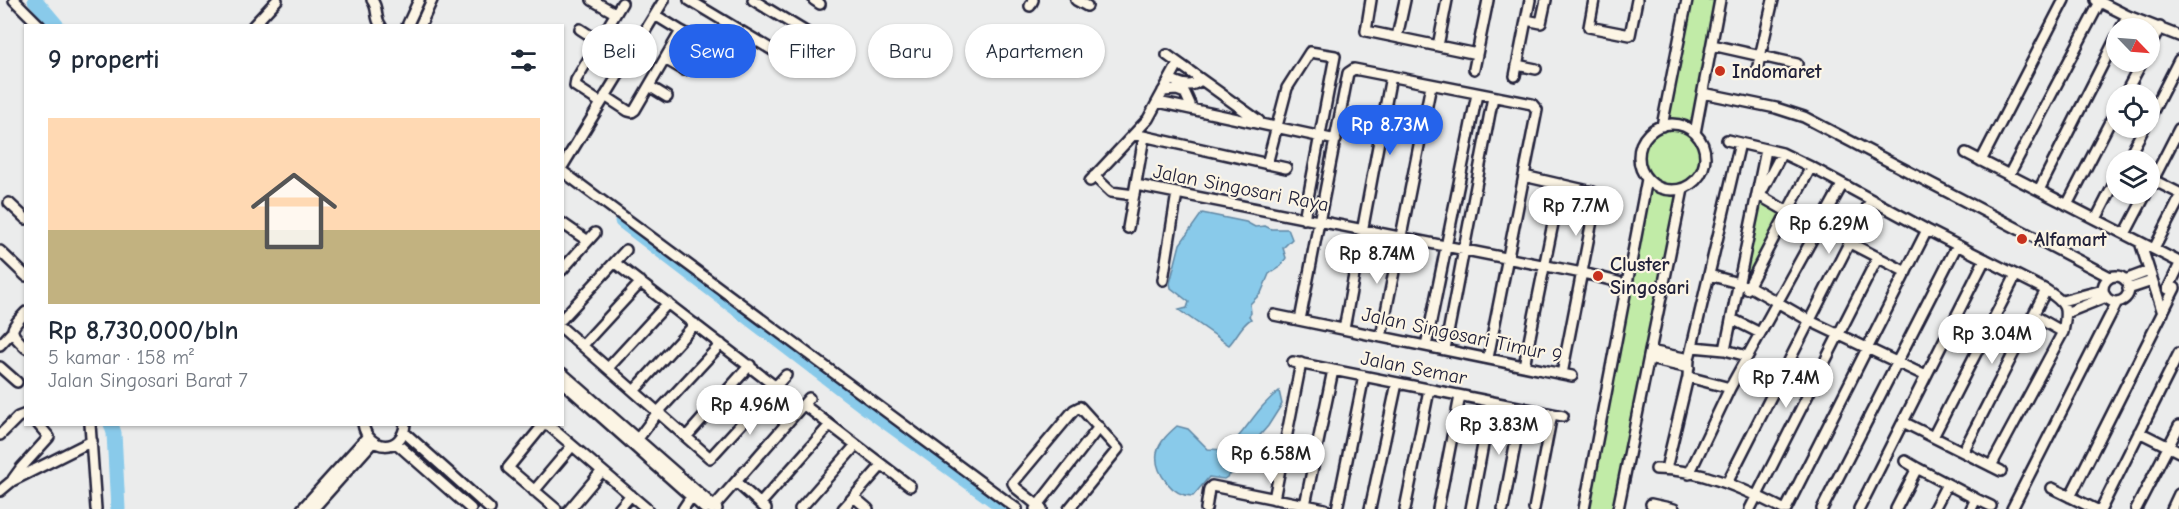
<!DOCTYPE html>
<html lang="id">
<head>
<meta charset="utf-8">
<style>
  :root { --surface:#fff; --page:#f2f2f3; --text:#1f2937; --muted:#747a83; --line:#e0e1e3; --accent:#2563eb }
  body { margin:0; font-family:"Comic Neue",sans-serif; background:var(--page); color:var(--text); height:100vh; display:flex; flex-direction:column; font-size:22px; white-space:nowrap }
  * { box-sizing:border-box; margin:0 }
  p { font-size:20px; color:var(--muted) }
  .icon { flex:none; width:33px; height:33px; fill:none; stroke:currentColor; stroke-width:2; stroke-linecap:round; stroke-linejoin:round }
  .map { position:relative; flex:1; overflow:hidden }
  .sheet { position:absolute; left:24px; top:24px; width:540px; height:402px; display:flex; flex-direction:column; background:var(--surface); border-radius:0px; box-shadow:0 2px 4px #0004 }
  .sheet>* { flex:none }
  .hud { position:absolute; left:582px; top:24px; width:570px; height:54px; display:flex; gap:12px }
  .needle { width:39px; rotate:115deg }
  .tools { position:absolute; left:2106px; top:18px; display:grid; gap:12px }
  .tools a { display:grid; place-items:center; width:54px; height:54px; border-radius:50%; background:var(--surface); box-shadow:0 2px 4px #0004; font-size:30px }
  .price { position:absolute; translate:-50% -51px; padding:0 14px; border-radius:21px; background:#fff; color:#222; font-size:20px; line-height:39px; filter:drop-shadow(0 2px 3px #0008) }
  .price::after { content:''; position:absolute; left:50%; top:36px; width:18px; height:14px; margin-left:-9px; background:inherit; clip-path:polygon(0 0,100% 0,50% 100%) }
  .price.active { background:var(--accent); color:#fff }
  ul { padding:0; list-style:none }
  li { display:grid; align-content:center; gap:12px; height:318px; padding:0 24px }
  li+li { border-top:2px solid var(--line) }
  li span { display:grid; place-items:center; height:186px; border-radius:0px; color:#555 }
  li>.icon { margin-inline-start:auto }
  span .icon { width:108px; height:108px; fill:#fffc; stroke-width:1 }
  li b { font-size:26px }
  h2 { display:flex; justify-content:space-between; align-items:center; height:72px; padding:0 24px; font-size:26px }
  .chip { padding:0 21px; border-radius:27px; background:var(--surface); box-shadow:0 2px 4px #0004; font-size:21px; line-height:54px }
  .chip.active { background:var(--accent); color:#fff }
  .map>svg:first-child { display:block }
  .green { fill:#c1eba7; stroke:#728671; stroke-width:1.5 }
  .water { fill:#89caea; stroke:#6087a4; stroke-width:1.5 }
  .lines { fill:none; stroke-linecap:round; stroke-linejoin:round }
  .river { stroke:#89caea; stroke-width:15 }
  .minor-casing { stroke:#22223b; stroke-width:14 }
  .minor { stroke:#fcf5e5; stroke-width:9 }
  .poi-dot { fill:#c8321e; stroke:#fcf5e5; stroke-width:2 }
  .labels { text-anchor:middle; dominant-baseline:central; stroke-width:4.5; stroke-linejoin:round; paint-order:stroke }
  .poi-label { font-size:20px; font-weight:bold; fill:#22223b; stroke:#fcf5e5; text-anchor:start }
  .street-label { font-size:20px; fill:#22223b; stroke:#fcf5e5 }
</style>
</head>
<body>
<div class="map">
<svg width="2179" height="509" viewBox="0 0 2179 509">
  <rect width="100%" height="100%" fill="#ebecec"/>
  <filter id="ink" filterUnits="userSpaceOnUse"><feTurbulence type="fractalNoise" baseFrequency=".0167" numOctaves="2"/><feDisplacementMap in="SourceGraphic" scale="12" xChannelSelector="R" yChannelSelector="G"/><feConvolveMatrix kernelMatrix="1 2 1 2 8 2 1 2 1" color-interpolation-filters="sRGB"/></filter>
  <g filter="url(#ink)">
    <path class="green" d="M1687 0H1720L1695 133C1712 153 1707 178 1683 189L1618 509H1584L1625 288 1618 279 1628 276 1647 179 1639 162 1640 149 1651 132 1662 126Z
      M1766 150 1782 153 1760 195 1788 212 1749 286 1735 305Z
      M589 196 1017 509H1005L820 372Z"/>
    <path class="water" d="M1202 213 1246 222 1255 227 1265 226 1271 229H1288L1292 239 1283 248 1286 258 1281 266 1269 274 1261 293 1250 304 1251 313 1249 316 1251 319C1240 326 1237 337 1229 345L1179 310 1187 308 1189 302 1171 288 1170 283 1180 244Z
      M1279 391 1282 404 1268 426 1242 456 1233 473 1224 479 1209 477 1193 496C1173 497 1154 472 1157 453 1159 442 1169 433 1177 426L1188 429 1208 449 1226 450C1246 432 1257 407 1279 391Z"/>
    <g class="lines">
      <path class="river" d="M35 0 57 26
        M413 26 425 0
        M622 221 864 406 1006 509
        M111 424 114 433 118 509"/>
      <defs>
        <path id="minor" d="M14 0 40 26
          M372 0C379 9 374 17 381 26
          M592 0 615 13
          M689 0 789 60
          M753 0 806 32
          M814 0 820 4
          M1076 0 1087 6
          M1371 0 1366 31 1477 54
          M1594 0 1589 27 1630 35 1637 0
          M2096 0 2128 16 2179 36
          M1030 6 1033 0
          M1526 20 1541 23 1546 0
          M253 26 277 0
          M407 26 419 0
          M420 26 432 0
          M2121 28 2128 16
          M580 29 600 42
          M681 31 703 43
          M1397 37 1405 0
          M1712 45 1797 64
          M1438 46 1447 0
          M2150 47 2160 27
          M1167 55 1259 121
          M665 59 684 70
          M1517 65 1536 69
          M1474 69 1488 0
          M1757 70 1773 0
          M1515 76 1530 0
          M1170 79C1181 84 1191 89 1200 80
          M649 86 667 97
          M1163 91 1177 90 1185 93 1190 104 1188 108
          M1703 93 1776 108 1804 117 2110 277
          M2125 94 2142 62
          M605 96 628 111 632 112 635 110 681 31 655 15
          M1158 102 1336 140
          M601 103 575 86 576 80 622 3
          M2150 117 2179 60
          M1639 157a33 33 0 1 1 66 0a33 33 0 1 1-66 0Z
          M1662 126 1687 0
          M1695 133 1720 0
          M1134 134 1286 168
          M1727 140 1782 153 1811 167 1927 230 2046 290C2067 304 2068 307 2063 332L1991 466
          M1966 153 2179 262
          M2127 160 2144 128
          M1981 161 2064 0
          M1267 164 1287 88 1310 52 1335 56 1304 219
          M562 167 664 0
          M562 171 1017 509
          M2009 175 2100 2
          M1094 176 1111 192 1134 195
          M1524 176 1593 192 1597 195 1562 374
          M2153 180 2179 193
          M1090 181 1148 119 1178 64
          M1136 185 1587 274 1618 282 1625 288
          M2150 186 2179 129
          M2039 190 2116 38
          M1761 193 1782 153
          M1757 194 1788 212
          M9 203 26 219
          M2067 205 2116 110
          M2096 219 2116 180
          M562 223 588 241
          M1128 228 1144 137
          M2125 234 2146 194
          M2140 242 2163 313
          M1850 243 1906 272
          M2154 249 2179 200
          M0 251 26 276
          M615 263 776 387
          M562 270 595 233
          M1709 275 1749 286 1810 321 1926 376
          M2103 289a13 13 0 1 1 26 0a13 13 0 1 1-26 0Z
          M1163 280 1177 193
          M2125 280 2149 271
          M1747 289 1811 167
          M2128 289 2152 281
          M2168 289 2179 266
          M2062 301 2103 290
          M26 312C9 330 8 331 26 348
          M2066 313 2106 297
          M1274 315 1572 376
          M2033 315 2063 332
          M562 319 626 250
          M1732 319 1760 333
          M1300 320 1348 73 1354 69 1532 104 1537 110 1488 358
          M562 328 710 458 786 375
          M1344 329 1391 76
          M1381 337 1431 85
          M0 345 11 333
          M583 345 641 282
          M1426 346 1477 94
          M1693 347 1725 350 1747 356
          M1445 349 1493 97
          M1725 350 1766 150
          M1650 351 1689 359
          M1649 359 1689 368
          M1293 362 1563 416
          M1524 366 1561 184
          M0 367 17 382
          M608 368 668 303
          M562 373 717 509
          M1688 377 1730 388
          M562 382 705 509
          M634 391 695 324
          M804 405 910 486
          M1903 422 2001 471
          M90 424 96 509
          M363 424C368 452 403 453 405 424
          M544 424 508 468 556 509
          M547 424 647 509
          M2139 432 2179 452
          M405 433 490 509
          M0 435 18 417 26 414
          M686 437 750 365
          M1933 437 2016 275
          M396 443 471 509
          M634 444 658 412 721 344
          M1963 452 2046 290
          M1905 461 1917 468
          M1656 469C1701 469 1744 489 1783 509
          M1666 469 1688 377 1689 359 1740 143
          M1689 474 1730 388 1842 185
          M13 479 21 468 49 437 38 424
          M736 482 766 509
          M1727 483 1871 200
          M2052 488 2095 509
          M0 491 12 481 92 441
          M534 491 572 446
          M854 497 868 509
          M2070 497 2175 288
          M1274 499 1301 363
          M1976 499 1991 506
          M760 504 830 425
          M1651 504 1674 509
          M1305 505 1333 370
          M302 509 367 437
          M313 509 373 442
          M570 509 602 471
          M619 509 631 495
          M683 509 691 497
          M712 509 809 398
          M800 509 856 445
          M843 509 882 465
          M1035 509 1099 427
          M1042 509 1016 488 1013 483 1074 410 1080 407 1118 449 1069 509
          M1206 509 1209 489 1212 486 1325 509
          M1337 509 1364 376
          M1370 509 1397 383
          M1405 509 1429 390
          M1438 509 1460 396
          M1471 509 1491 402
          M1503 509 1522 408
          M1534 509 1552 414
          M1584 509 1647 179
          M1618 509 1683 189
          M1750 509 1878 257
          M1786 509 1927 230
          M1822 509 1957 245
          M1859 509 1985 259
          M1896 509 1917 468 1976 499 1971 509
          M1934 509 1947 484
          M2012 509 2117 302
          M2101 509 2179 353
          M2136 509 2179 426
          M2172 509 2179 494"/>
      </defs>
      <use href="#minor" class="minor-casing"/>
      <use href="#minor" class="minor"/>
    </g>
  </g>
  <g class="poi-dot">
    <circle cx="1720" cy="71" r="6"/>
    <circle cx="2022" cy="239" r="6"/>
    <circle cx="1598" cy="276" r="6"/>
  </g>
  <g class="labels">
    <g class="poi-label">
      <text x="1732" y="71">Indomaret</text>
      <text x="2034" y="239">Alfamart</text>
      <text x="1610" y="264">Cluster<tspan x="1610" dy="23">Singosari</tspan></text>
    </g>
    <g class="street-label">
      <text transform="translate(1241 188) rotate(11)">Jalan Singosari Raya</text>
      <text transform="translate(1462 335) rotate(12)">Jalan Singosari Timur 9</text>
      <text transform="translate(1414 368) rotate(11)">Jalan Semar</text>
    </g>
  </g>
</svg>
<div class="tools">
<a><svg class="needle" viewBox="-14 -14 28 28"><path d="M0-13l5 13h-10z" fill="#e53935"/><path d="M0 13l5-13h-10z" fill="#747a83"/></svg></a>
<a><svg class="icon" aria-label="locate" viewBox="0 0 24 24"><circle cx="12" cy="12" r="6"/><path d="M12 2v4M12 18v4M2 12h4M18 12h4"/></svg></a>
<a><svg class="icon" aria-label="layers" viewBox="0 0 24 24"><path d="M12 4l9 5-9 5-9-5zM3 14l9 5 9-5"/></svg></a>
</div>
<b class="price active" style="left:1390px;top:156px">Rp 8.73M</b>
<b class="price" style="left:1576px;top:237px">Rp 7.7M</b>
<b class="price" style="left:1829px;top:255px">Rp 6.29M</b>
<b class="price" style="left:1377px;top:285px">Rp 8.74M</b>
<b class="price" style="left:1992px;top:365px">Rp 3.04M</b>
<b class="price" style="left:1786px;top:409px">Rp 7.4M</b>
<b class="price" style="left:750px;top:436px">Rp 4.96M</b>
<b class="price" style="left:1499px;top:456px">Rp 3.83M</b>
<b class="price" style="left:1271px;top:485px">Rp 6.58M</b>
<div class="hud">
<a class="chip">Beli</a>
<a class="chip active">Sewa</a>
<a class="chip">Filter</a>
<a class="chip">Baru</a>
<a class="chip">Apartemen</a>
</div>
<section class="sheet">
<h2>9 properti<svg class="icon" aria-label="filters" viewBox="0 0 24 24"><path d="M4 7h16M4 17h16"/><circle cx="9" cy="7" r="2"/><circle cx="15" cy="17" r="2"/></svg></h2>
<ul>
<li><span style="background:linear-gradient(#ffd9b3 60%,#c2b280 0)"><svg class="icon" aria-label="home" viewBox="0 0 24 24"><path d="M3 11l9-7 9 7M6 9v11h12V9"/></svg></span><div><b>Rp 8,730,000/bln</b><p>5 kamar · 158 m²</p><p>Jalan Singosari Barat 7</p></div></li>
</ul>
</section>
</div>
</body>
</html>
